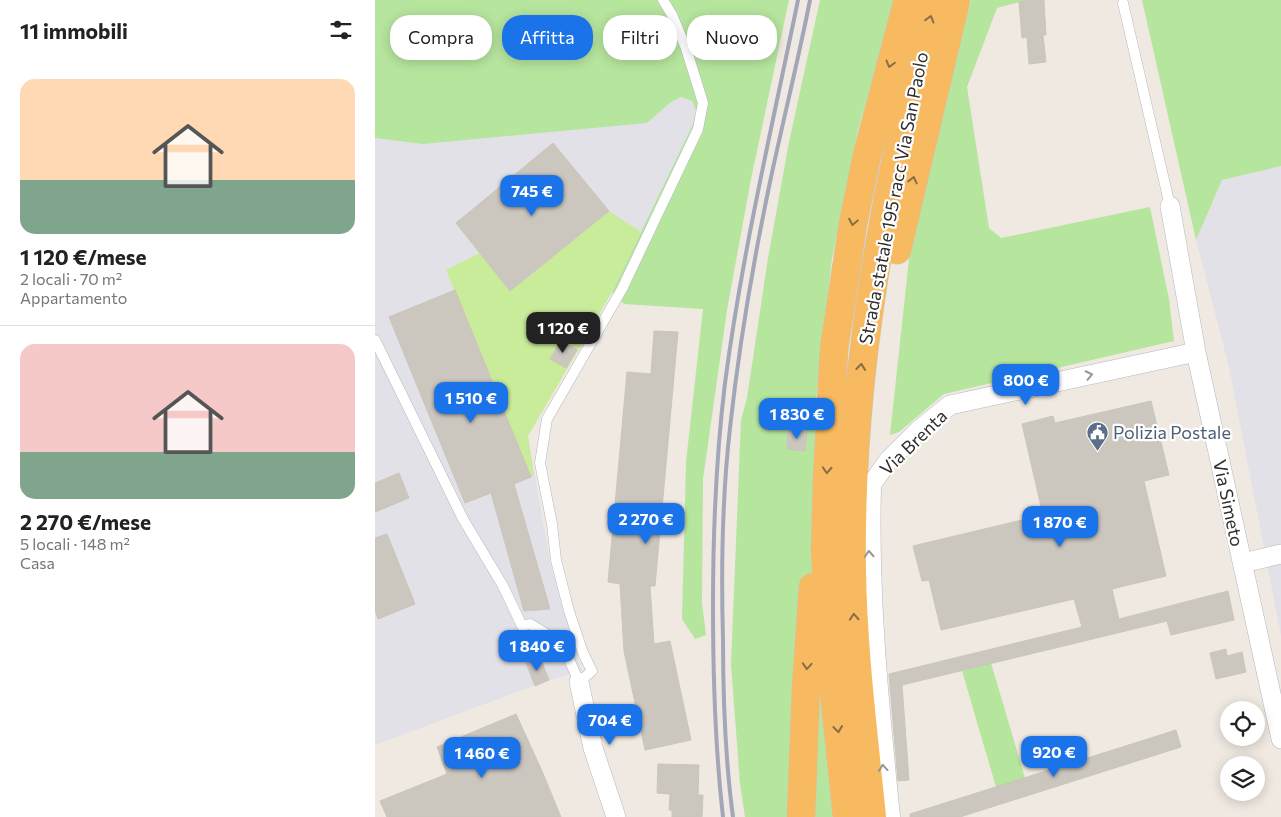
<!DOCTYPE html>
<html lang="it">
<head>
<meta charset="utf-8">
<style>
  :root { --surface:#fff; --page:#f6f6f6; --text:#222; --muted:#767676; --line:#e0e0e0; --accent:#1a73e8 }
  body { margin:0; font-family:Commissioner,sans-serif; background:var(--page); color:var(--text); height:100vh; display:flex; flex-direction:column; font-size:19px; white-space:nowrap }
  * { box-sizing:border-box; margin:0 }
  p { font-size:16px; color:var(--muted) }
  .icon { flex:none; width:28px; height:28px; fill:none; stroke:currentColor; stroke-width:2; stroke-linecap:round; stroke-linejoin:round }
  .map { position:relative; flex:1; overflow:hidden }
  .drawer { display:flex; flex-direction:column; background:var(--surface); width:375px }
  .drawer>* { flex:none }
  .banner { position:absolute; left:15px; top:15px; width:475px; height:45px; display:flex; gap:10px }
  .fabs { position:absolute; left:845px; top:701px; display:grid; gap:10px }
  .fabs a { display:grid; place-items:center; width:45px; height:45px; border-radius:50%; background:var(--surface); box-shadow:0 2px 12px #0003; font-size:25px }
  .price { position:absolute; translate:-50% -42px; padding:0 11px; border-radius:10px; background:var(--accent); color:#fff; font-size:16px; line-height:32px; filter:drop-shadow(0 1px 2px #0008) }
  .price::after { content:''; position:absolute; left:50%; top:30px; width:15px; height:11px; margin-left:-8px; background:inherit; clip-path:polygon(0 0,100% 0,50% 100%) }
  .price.current { background:#222; color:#fff }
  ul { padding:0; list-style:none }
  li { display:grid; align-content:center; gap:10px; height:265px; padding:0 20px }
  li+li { border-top:1px solid var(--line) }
  li span { display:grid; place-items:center; height:155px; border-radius:15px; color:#555 }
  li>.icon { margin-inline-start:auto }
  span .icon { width:90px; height:90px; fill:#fffc; stroke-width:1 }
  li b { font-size:21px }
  h2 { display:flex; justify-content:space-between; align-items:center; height:60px; padding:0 20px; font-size:21px }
  .pill { padding:0 18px; border-radius:20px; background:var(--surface); box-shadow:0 2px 12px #0003; font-size:18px; line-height:45px }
  .pill.current { background:var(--accent); color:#fff }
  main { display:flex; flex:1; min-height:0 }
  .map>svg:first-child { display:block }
  .industrial { fill:#e3e1e8 }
  .green { fill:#b6e59e }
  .pitch { fill:#c9ec9a }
  .building { fill:#cbc7bf; stroke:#cbc5ba }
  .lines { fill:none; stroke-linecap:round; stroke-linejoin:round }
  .service-casing { stroke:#b4b7c1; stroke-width:11 }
  .minor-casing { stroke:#b4b7c1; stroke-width:20 }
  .tertiary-casing { stroke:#b4b7c1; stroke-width:25 }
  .trunk-casing { stroke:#c9c9c9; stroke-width:29 }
  .service { stroke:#fff; stroke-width:10 }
  .minor { stroke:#fff; stroke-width:19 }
  .tertiary { stroke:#fff; stroke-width:24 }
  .trunk { stroke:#f8ba60; stroke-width:28 }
  .rail { stroke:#a3a6b8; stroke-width:4 }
  .oneway { stroke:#896d44 }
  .oneway2 { stroke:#969696 }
  .labels { text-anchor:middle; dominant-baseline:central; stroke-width:4.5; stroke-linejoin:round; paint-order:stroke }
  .street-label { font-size:18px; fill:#2e2e2e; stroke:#fff }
  .service-label { font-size:18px; fill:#4e5e75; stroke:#fff; text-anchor:start }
</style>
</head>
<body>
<main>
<section class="drawer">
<h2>11 immobili<svg class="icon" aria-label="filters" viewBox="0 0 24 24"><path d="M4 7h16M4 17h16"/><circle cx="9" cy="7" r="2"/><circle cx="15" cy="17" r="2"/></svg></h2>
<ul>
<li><span style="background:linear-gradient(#ffd9b3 65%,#7fa58c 0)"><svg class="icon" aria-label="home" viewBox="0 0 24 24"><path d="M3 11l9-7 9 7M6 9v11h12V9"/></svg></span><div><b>1 120 €/mese</b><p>2 locali · 70 m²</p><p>Appartamento</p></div></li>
<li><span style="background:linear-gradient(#f6c9c9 70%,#7fa58c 0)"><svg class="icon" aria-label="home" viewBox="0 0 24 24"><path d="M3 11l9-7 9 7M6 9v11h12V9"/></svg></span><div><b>2 270 €/mese</b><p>5 locali · 148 m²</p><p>Casa</p></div></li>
</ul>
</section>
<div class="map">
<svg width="906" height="817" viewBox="0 0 906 817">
  <rect width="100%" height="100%" fill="#efe9e1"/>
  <path class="industrial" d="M0 0 272 123 296 102 306 97 317 101 321 111 318 124 237 292 153 436 175 562 207 671 174 680 0 745Z
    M906 166V636L854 367 821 240 847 180Z"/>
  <path class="green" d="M0 0H414L376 179 352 310 328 479 327 603 331 635 320 639 307 619 311 462 328 309 249 304 237 292 318 124 321 111 317 101 306 97 296 102 272 123 48 144 0 138Z
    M445 0H520L483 130 457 259 440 409 490 417 503 817H370L365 784 356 664 366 420 372 398 393 258 414 142Z
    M596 0H652L622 8 592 87 614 228 626 238 775 207 794 299 799 341 569 394 524 432 515 435 535 250 582 50Z
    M767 0H906V166L847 180 821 240Z
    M616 663 650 778 621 787 587 671Z"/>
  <path class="pitch" d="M234 211 266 232 237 292 153 436 159 475 156 477 71 270 105 253 135 291Z"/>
  <path class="building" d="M652 0H669L671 35H668L671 62 654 64 652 37 647 38 644 2Z
    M178 143 234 211 135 291 81 223Z
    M80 290 156 477 139 484 175 609 149 611 116 493 90 503 14 317Z
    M279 331 303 332 280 586H275L279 644 295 641 316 740 270 750 249 651 245 584 233 582 252 372 276 374Z
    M186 340 202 350 191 368 175 359Z
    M776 401 794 475 769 481 791 576 737 589 744 619 853 591 859 620 796 635 792 621 527 685 534 780 523 781 514 674 707 627 699 599 566 630 554 580 547 581 538 546 668 515 647 424 678 416 680 423Z
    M413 430 432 432 430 451 412 449Z
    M24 473 34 498 0 512V483Z
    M12 534 40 604 3 619 0 610V538Z
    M851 649 852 656 867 652 871 672 841 679 835 653Z
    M165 657 174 680 160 686 151 663Z
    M141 714 167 771 186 817H12L5 801 72 774 62 747Z
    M801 730 806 747 585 817H535V814Z
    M283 764 324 765 323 795H328L327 817H297V810H294L295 794 282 793Z"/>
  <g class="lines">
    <defs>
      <path id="service" d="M748 3 795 206
        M0 340 88 519 128 586 147 626 155 624 175 636 192 655 204 682 217 671 208 653 194 611 181 560 177 524 165 463 172 419 247 289 323 129 328 103 311 48 297 15 288 0"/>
      <path id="minor" d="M795 206 821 352 906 739
        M494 488 513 461 544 430 575 405 821 352
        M868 563 906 554
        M204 682 218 748 241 817"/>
      <path id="tertiary" d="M494 488C491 598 502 707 513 817"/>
      <path id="trunk" d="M522 250 581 0
        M426 817 431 687 438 587
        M472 817 456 664 450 550 452 479 459 349 478 224 492 155 533 0
        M497 817C489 735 478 652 477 569 474 377 509 184 560 0"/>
    </defs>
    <use href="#service" class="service-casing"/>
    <use href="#minor" class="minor-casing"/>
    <use href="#tertiary" class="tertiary-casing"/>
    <use href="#trunk" class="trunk-casing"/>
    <use href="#service" class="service"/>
    <use href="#minor" class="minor"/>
    <use href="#tertiary" class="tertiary"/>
    <use href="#trunk" class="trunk"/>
    <path class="rail" d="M348 817C340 747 338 677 338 606 338 531 341 457 350 383 367 254 397 127 423 0
      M358 817C350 758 348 699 348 639 346 568 347 498 355 428 364 346 378 263 395 182 408 121 423 61 435 0"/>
  </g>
  <defs><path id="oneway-chevron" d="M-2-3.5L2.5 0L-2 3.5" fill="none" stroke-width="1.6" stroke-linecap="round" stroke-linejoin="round" transform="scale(1.25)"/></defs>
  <g class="oneway">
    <use href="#oneway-chevron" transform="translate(555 19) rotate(-74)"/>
    <use href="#oneway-chevron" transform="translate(515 64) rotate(105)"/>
    <use href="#oneway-chevron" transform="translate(538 180) rotate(-77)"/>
    <use href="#oneway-chevron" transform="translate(478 222) rotate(101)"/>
    <use href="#oneway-chevron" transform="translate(486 367) rotate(-84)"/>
    <use href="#oneway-chevron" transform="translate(452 470) rotate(93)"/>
    <use href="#oneway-chevron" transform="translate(479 617) rotate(-93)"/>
    <use href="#oneway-chevron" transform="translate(432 666) rotate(94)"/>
    <use href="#oneway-chevron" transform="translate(463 729) rotate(84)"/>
  </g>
  <g class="oneway2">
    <use href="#oneway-chevron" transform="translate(714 375) rotate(-12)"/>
    <use href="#oneway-chevron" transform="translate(494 554) rotate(-93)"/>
    <use href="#oneway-chevron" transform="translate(508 768) rotate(-95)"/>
  </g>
  <defs>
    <symbol id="civic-pin" viewBox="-11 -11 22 30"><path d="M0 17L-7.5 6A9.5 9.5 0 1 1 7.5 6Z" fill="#5c6f8a" stroke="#fff"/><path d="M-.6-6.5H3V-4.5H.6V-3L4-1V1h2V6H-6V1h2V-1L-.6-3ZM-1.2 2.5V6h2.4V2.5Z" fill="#fff"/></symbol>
  </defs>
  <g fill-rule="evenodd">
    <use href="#civic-pin" x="710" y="420" width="25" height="34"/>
  </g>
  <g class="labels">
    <g class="street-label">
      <text transform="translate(518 198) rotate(-79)">Strada statale 195 racc Via San Paolo</text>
      <text transform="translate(538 442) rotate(-44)">Via Brenta</text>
      <text transform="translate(854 503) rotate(78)">Via Simeto</text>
    </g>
    <g class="service-label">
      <text x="738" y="432">Polizia Postale</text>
    </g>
  </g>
</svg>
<div class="fabs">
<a><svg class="icon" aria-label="locate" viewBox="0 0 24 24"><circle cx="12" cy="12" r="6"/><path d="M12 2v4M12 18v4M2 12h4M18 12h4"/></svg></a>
<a><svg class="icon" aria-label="layers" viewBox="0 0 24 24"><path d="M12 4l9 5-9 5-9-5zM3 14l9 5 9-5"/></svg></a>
</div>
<b class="price" style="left:157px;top:217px">745 €</b>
<b class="price current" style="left:188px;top:354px">1 120 €</b>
<b class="price" style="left:651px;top:406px">800 €</b>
<b class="price" style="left:96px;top:424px">1 510 €</b>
<b class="price" style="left:422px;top:440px">1 830 €</b>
<b class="price" style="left:271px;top:545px">2 270 €</b>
<b class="price" style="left:685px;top:548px">1 870 €</b>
<b class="price" style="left:162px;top:672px">1 840 €</b>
<b class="price" style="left:235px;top:746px">704 €</b>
<b class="price" style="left:679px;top:778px">920 €</b>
<b class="price" style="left:107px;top:779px">1 460 €</b>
<div class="banner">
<a class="pill">Compra</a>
<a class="pill current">Affitta</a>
<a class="pill">Filtri</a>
<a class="pill">Nuovo</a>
</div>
</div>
</main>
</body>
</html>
